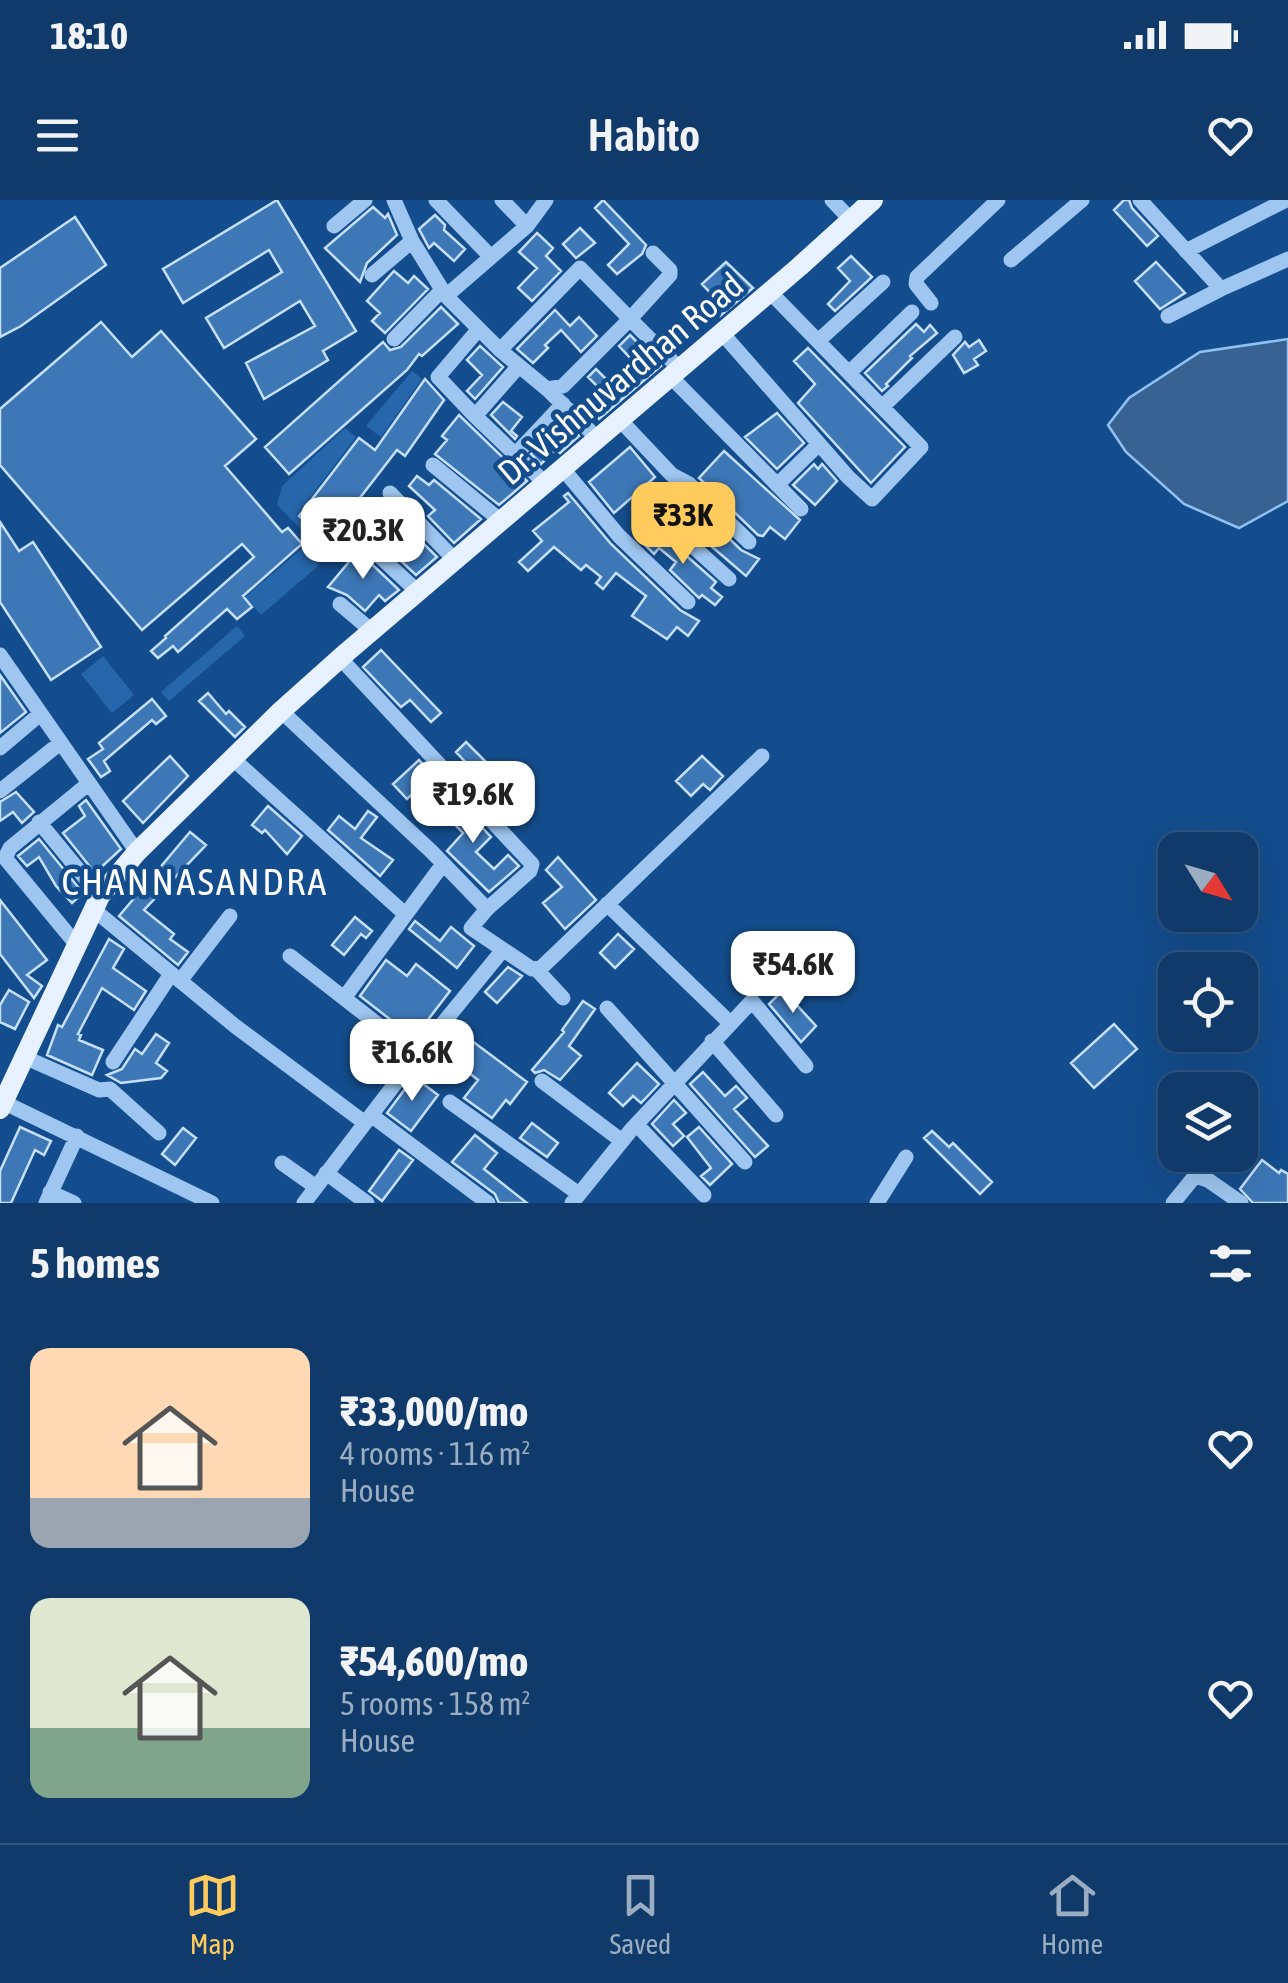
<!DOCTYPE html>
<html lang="en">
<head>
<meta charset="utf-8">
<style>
  :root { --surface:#0f3a6a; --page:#1d4572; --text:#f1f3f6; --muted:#9badc1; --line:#2f547e; --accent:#ffcb5d }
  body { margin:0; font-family:"Asap Condensed",sans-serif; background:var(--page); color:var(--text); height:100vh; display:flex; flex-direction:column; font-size:38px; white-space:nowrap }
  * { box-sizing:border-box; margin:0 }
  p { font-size:32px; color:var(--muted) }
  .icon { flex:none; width:55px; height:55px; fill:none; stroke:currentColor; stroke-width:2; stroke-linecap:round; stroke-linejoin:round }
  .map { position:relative; height:1003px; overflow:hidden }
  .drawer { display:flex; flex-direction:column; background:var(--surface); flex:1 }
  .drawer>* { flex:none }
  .needle { width:65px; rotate:127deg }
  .controls { position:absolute; left:1158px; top:632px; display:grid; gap:20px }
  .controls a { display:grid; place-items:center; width:100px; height:100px; border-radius:20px; background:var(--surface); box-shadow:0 10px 40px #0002,0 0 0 2px var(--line); font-size:50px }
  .price { position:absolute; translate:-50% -85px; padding:0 22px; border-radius:20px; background:#fff; color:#222; font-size:32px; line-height:65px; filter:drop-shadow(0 2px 5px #0008) }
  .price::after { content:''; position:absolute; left:50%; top:60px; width:30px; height:22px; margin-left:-15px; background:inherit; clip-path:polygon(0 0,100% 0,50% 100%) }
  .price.active { background:var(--accent); color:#111 }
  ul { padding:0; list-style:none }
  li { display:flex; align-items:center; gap:30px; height:250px; padding:0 30px }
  li span { display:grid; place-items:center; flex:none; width:280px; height:200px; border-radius:20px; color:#555 }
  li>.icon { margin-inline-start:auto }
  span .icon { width:120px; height:120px; fill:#fffc; stroke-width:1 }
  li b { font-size:42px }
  h2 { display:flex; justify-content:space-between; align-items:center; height:120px; padding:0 30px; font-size:42px }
  .status { display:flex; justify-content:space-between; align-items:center; height:70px; padding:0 50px; background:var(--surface); direction:ltr }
  .status svg { height:28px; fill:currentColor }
  header { display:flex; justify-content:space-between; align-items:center; height:130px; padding:0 30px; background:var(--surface); font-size:45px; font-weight:600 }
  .tabs { display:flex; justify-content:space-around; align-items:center; height:140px; border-top:2px solid var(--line); background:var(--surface); font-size:28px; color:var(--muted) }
  .tabs a { display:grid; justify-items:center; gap:5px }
  .tabs .active { color:var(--accent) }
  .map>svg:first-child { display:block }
  .green { fill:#2667ac }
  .water { fill:#386292; stroke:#90c1f3; stroke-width:2.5 }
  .building { fill:#3d77b6; stroke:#c5dffc; stroke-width:2.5 }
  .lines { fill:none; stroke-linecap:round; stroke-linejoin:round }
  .minor { stroke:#9ec6f0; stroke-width:15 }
  .major { stroke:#e7f1ff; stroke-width:20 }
  .labels { text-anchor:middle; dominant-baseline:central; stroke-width:9; stroke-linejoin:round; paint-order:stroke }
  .street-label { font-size:35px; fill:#fff; stroke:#144d8d }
  .neighbourhood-label { font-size:38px; letter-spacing:2.5px; fill:#fff; stroke:#144d8d }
</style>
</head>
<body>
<div class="status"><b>18:10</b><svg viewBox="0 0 49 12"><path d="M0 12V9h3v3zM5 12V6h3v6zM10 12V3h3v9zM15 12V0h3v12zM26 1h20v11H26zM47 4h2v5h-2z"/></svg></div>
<header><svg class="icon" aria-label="menu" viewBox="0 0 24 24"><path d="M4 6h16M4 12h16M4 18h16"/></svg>Habito<svg class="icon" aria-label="heart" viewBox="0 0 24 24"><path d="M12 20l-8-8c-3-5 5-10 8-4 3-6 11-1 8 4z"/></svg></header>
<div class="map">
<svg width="1288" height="1003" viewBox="0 0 1288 1003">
  <rect width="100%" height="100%" fill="#144d8d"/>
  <path class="green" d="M412 171 422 179 381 237 366 226Z
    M345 228 356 237 296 316 309 327 304 332 277 305 282 286Z
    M304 347 319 365 261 415 245 397Z
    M237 426 245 436 169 501 161 492Z
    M103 456 134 495 112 513 81 474Z"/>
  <path class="water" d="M1288 139V301L1239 328 1184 304 1126 252 1108 225 1129 198 1200 152Z"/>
  <path class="building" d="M277 0 356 131 323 151 328 160 264 199 246 163 315 126 300 101 224 148 206 118 282 72 269 50 183 103 163 69Z
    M603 0 646 45 642 54 617 74 608 65 629 44 595 8Z
    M1124 0H1129L1132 8 1158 36 1147 46 1114 10Z
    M373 7 385 18 388 14 397 35 367 63 360 82 325 48Z
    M435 15 445 25 444 30 465 49 454 61 434 43 429 48 419 29Z
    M75 17 106 65 21 126 0 137V68Z
    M580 28 595 43 576 58 563 44Z
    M537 33 553 48 546 56 561 71 532 101 518 88 537 68 519 52Z
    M851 56 872 77 835 111 828 104 850 81 838 68Z
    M726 62 753 88 720 116 712 107 718 101 702 84Z
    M1156 62 1185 93 1160 109 1135 81Z
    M394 71 408 83 414 76 428 89 385 133 372 121 380 113 367 101Z
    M441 107 458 124 422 156 419 154 407 170 289 274 265 247 383 142 390 150 401 147Z
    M555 110 570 126 579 117 597 136 581 152 561 130 545 145 548 148 533 163 517 149Z
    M101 122 132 157 161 131 256 239 225 266 282 332 288 328 302 344 243 396 252 407 237 419 227 409 178 452 173 446 158 458 151 451 166 438 165 436 254 357 242 344 142 430 0 265V209Z
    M916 124 924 132 930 125 937 133 910 156 912 158 886 184 888 186 882 191 865 173Z
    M630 135 661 166 599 219 585 203 599 188 588 177 596 169 608 181 631 159 619 146Z
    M979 140 986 151 974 159 978 165 964 173 953 155 965 142 969 147Z
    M480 146 503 167 475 199 467 191 482 175 467 160Z
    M808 148 905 247 871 283 798 203 815 184 794 161Z
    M425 179 444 200 405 256 397 250 328 339 299 316 359 238 375 250Z
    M503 202 522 217 511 231 517 236 515 239 491 215Z
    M777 213 804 243 777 269 745 237Z
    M459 215 527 281 499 305 435 254 447 240 442 236Z
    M567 224 579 236 560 253 556 249 541 264 531 254 543 241 547 244Z
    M630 247 655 277 614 313 589 282Z
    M724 251 800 320 785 339 770 327 763 336 758 335 699 278Z
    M814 264 818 269 822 264 837 281 815 305 793 285Z
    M417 276 429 285 434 280 481 319 454 343 428 316 435 310 409 286Z
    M568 293 611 344 680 410 699 421 688 436 677 427 667 439 632 416 646 396 616 373 603 389 596 383 601 377 586 365 581 370 554 347 528 371 519 362 542 341 533 331 569 302 564 296Z
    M686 297 741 350 759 359 746 376 683 322 687 317 675 308Z
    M385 304 406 325 397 336 411 348 419 339 437 357 416 375 372 334 383 321 376 314Z
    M0 322 19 351 33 342 101 447 51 480 0 402Z
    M655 328 716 382 711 388 722 397 715 405 702 395 699 398 670 370 676 362 659 348 654 354 637 337 646 336Z
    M358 351 399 390 385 401 379 395 365 411 347 395 328 387Z
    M381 450 441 513 431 522 410 500 401 507 363 467Z
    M0 475 26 512 0 533Z
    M208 493 226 514 229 511 245 527 235 537 199 501Z
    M152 499 166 516 156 524 152 520 104 561 110 571 101 577 88 559 103 549 99 543Z
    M466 542 497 573 478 589 465 575 472 569 456 552Z
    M170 556 188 576 143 623 123 601Z
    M702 556 723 576 710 590 703 584 691 596 676 581Z
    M419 560 433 575 407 599 393 584Z
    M448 591 491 637 476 652 494 669 508 655 519 666 489 692 447 651 463 633 435 604Z
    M16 592 34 612 22 623 13 612 0 621V602Z
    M86 600 121 649 95 673 63 633 85 616 79 606Z
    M268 606 302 636 287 654 265 630 262 633 252 625Z
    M368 611 377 617 361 638 393 660 380 676 328 630 339 616 355 629Z
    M190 632 206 645 144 710 174 734 170 739 188 752 178 765 119 716Z
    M39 639 83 693 72 703 56 686 39 657 27 666 18 656Z
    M558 657 596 700 565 729 543 703 562 687 546 670Z
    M0 700 47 760 27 775 42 786 34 798 0 754Z
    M355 717 372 731 366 738 361 734 344 755 332 745Z
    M415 721 440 741 451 727 474 746 457 768 409 729Z
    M618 734 634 749 615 768 600 753Z
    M109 739 124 749 113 768 146 791 134 810 102 788 78 834 81 835 79 840 103 850 92 875 47 855 58 825 62 827Z
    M779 740 792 754 781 765 776 760 757 780 743 765 754 754 760 760Z
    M386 760 407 776 416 764 450 791 414 838 360 796Z
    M508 767 522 776 497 803 485 792Z
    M9 790 29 802 15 829 0 822V805Z
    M783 790 816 826 801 842 769 804Z
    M583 801 595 809 569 846 581 856 560 880 544 870 535 873 532 870 564 832 562 830Z
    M1114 824 1137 849 1094 888 1071 863Z
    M456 829 527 882 510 904 506 900 492 918 464 898 478 880 440 850Z
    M156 834 169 843 156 863 167 871 161 878 121 883 107 875 122 869 135 849 142 854Z
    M637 863 659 884 641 903 633 896 623 906 609 893Z
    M703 872 725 896 736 886 747 898 734 909 768 946 755 957 690 884Z
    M414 877 438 895 411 931 387 913Z
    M674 900 686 913 673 924 684 936 673 946 652 924Z
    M532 923 558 943 547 957 520 938Z
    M20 927 51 941 44 955 35 950 11 1003H0V971Z
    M699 927 732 964 710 985 701 976 711 968 687 937Z
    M183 928 196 938 175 965 162 954Z
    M932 931 949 947 953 943 992 982 980 994 924 938Z
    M475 935 497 953 484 969 527 1003H499L495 994 452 962Z
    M399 950 413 960 382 1001 369 991Z
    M1262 960 1279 973 1281 970 1288 974V1003H1253L1240 989Z"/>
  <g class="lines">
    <path class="minor" d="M394 0 412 41 446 96
      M436 0 491 57
      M502 0 527 26 446 96 500 150 547 189 563 186 630 119 680 169
      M832 0 851 20
      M1140 0 1221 89 1288 59
      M334 26 365 0
      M527 26 546 0
      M1186 51 1286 0
      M1011 60 1082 0
      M372 75 412 41
      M931 103 916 84 917 77 998 0
      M1168 116 1221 89
      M478 130 438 177 475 216 545 283
      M722 133 848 277 872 299 921 247 770 92
      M394 139 442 90
      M818 141 883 82
      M500 150 580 68 630 119 670 75V70L653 53
      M849 173 912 112
      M671 177 801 309
      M547 189 598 239
      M882 207 955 137
      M475 216 518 167
      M620 220 672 275 689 284 749 342
      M515 255 563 204
      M433 265 501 321
      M563 269 619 336 688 402
      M777 285 819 244
      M390 293 455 360
      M655 312 729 379
      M642 325 685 282
      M358 336 418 392
      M340 404 372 431
      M0 455 137 652
      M340 458 532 664 530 671 487 709 471 728 532 769 542 767 762 556
      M281 511 432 652 487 709
      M0 548 39 515
      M232 558 405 714
      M0 591 59 544
      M39 622 100 696
      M607 704 730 823
      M93 709 235 826 365 923
      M76 744 5 658 10 648 88 584
      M290 756 417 855
      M537 770 563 798
      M180 781 230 716
      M344 798 443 664
      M607 808 745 962
      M712 841 776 915
      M24 857 99 890 110 889 159 933
      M113 862 171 774
      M542 881 622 941
      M3 902 212 1003
      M450 902 579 994
      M371 915 488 1003
      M637 925 704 995
      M282 963 316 987
      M326 973 367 1003
      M50 992 74 1003
      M46 1003 77 936
      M304 1003 417 855 502 751
      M572 1003 631 930 752 801 806 866
      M877 1003 906 957
      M1173 1003 1195 976 1208 980 1241 1003"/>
    <path class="major" d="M0 909 100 696 137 652 281 511 347 452 799 67 873 0"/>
  </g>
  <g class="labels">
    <g class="street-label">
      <text transform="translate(620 178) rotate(-40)">Dr. Vishnuvardhan Road</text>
    </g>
    <g class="neighbourhood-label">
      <text x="195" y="681">CHANNASANDRA</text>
    </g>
  </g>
</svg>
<div class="controls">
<a><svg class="needle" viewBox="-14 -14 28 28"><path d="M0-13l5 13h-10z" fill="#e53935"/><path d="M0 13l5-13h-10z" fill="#9badc1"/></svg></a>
<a><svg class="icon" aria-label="locate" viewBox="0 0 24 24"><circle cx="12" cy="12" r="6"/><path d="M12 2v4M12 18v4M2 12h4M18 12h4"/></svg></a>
<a><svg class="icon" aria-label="layers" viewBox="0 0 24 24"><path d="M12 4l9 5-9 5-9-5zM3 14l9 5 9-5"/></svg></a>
</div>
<b class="price active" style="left:683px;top:367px">₹33K</b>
<b class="price" style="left:363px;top:382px">₹20.3K</b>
<b class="price" style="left:473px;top:646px">₹19.6K</b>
<b class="price" style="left:793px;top:816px">₹54.6K</b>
<b class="price" style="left:412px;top:904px">₹16.6K</b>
</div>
<section class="drawer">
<h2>5 homes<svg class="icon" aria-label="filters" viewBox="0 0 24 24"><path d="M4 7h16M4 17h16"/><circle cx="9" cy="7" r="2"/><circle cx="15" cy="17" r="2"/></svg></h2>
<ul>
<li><span style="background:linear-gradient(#ffd9b3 75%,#9aa5b1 0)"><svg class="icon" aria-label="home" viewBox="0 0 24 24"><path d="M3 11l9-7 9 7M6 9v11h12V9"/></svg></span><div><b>₹33,000/mo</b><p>4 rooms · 116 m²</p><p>House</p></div><svg class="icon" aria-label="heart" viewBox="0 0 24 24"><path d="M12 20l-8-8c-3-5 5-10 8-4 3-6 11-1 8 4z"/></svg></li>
<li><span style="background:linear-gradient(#dfe7d0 65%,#7fa58c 0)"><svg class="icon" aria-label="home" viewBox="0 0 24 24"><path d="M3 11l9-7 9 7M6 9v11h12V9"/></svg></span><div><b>₹54,600/mo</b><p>5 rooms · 158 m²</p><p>House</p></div><svg class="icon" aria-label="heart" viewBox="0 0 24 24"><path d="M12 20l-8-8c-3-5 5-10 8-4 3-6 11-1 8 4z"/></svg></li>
</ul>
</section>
<nav class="tabs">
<a class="active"><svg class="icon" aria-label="map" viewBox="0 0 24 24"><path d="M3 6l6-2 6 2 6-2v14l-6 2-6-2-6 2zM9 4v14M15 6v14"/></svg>Map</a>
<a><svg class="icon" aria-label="saved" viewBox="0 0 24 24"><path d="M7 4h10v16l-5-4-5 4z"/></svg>Saved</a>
<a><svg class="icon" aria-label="home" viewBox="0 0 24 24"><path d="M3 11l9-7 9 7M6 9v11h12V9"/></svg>Home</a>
</nav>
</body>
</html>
